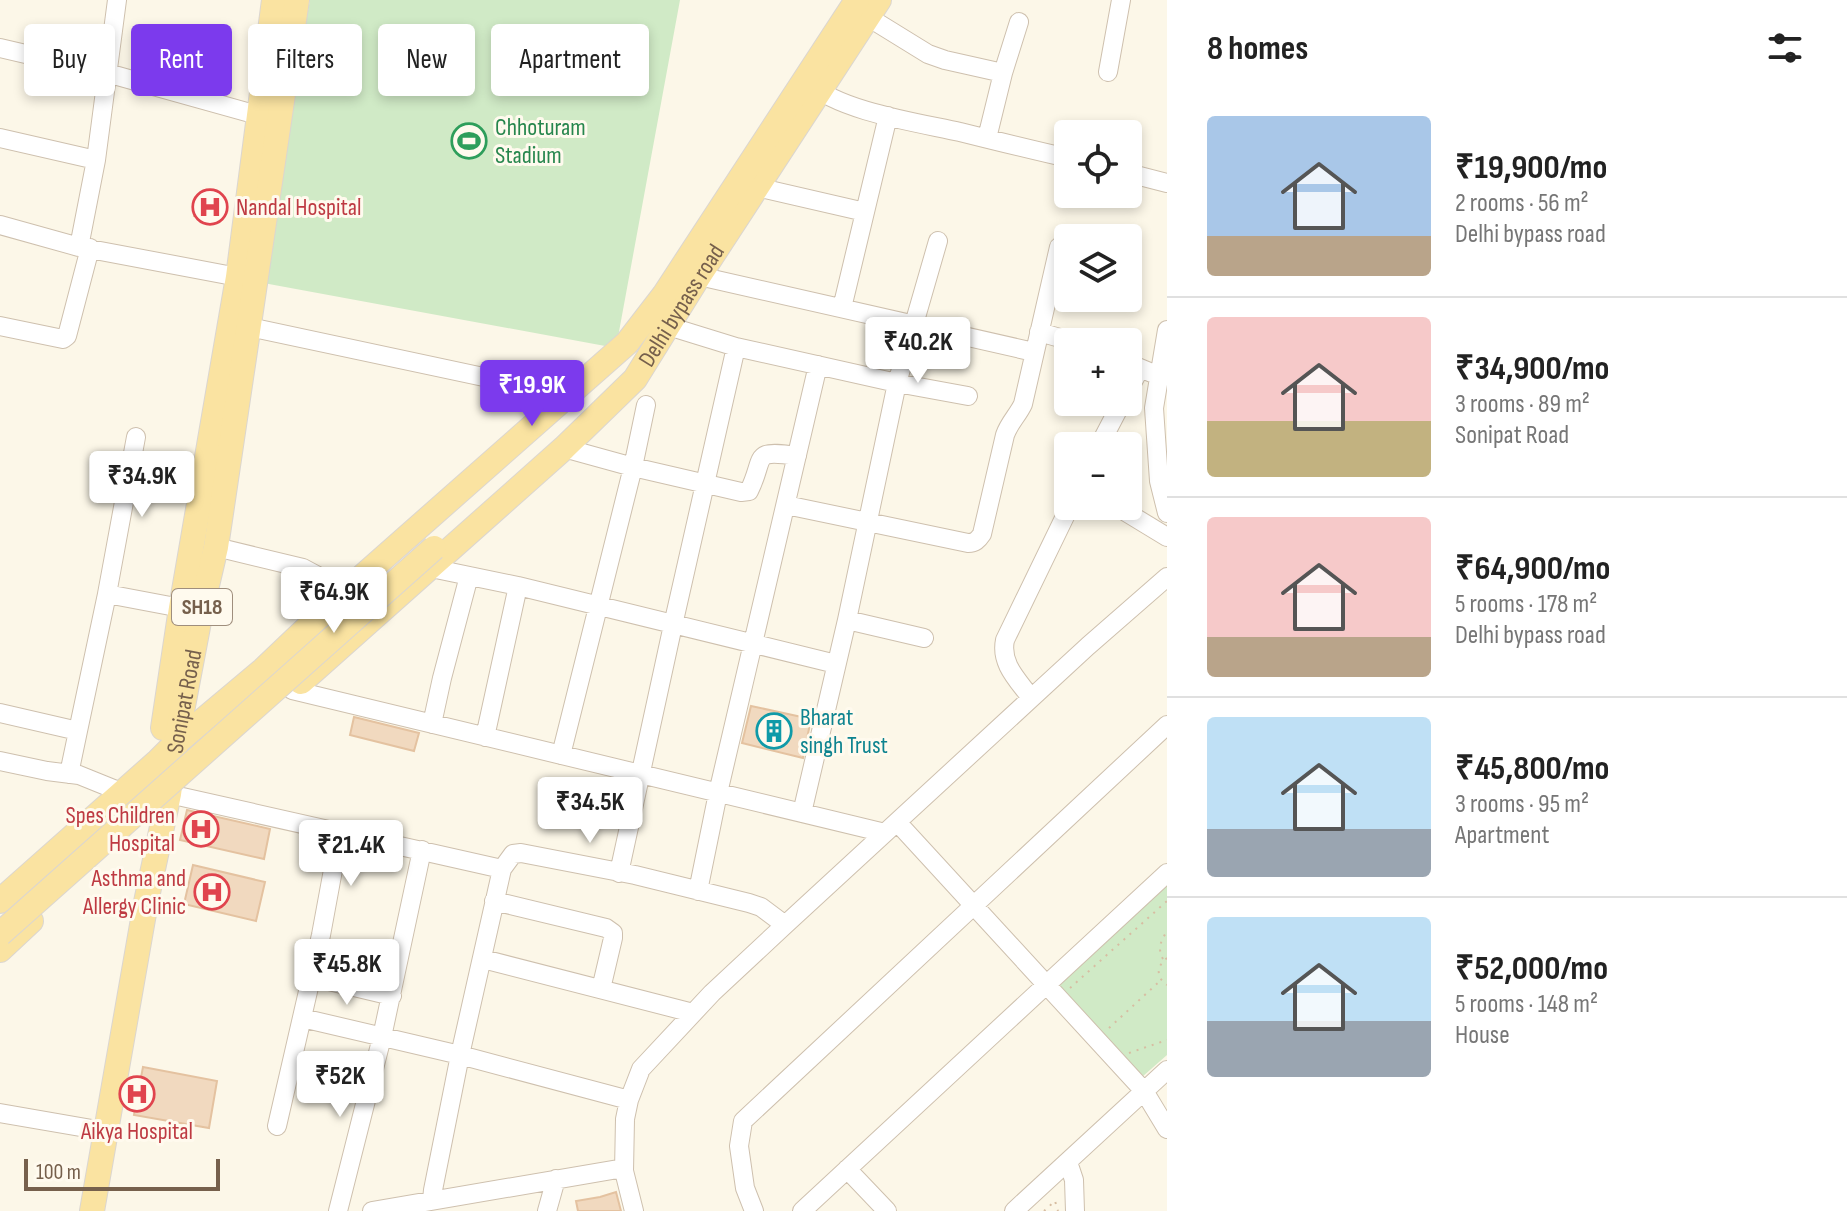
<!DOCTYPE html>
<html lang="en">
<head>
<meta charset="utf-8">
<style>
  :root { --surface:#fff; --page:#f2f2f2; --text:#222; --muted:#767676; --line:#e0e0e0; --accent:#7c3aed }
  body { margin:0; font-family:"Sofia Sans Condensed",sans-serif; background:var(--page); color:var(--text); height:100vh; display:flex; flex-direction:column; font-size:30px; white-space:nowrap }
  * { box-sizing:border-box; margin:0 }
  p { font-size:26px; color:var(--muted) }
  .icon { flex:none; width:44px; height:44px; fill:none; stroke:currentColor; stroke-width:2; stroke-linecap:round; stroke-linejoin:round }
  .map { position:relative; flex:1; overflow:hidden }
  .side { display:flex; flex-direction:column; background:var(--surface); width:680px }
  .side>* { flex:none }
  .hud { position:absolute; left:24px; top:24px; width:760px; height:72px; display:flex; gap:16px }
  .controls { position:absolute; left:1054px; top:120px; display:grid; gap:16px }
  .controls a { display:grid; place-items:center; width:88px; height:88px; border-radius:8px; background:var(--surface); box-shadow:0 4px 12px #0003; font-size:40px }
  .scale { position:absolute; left:24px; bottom:20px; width:196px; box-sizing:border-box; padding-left:8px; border:4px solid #76604c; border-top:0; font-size:22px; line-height:28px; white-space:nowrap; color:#76604c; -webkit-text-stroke:6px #fffaee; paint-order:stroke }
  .price { position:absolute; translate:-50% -68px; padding:0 18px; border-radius:8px; background:#fff; color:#222; font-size:26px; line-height:52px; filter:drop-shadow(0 2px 4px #0008) }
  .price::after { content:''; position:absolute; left:50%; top:48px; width:24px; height:18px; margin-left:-12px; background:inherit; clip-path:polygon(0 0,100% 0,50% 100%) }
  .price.on { background:var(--accent); color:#fff }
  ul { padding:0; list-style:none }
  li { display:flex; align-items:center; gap:24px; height:200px; padding:0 40px }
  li+li { border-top:2px solid var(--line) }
  li span { display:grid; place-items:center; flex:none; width:224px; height:160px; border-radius:8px; color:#555 }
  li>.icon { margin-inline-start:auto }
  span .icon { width:96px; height:96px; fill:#fffc; stroke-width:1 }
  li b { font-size:34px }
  h2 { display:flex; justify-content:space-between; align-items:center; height:96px; padding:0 40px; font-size:34px }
  .chip { padding:0 28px; border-radius:8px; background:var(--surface); box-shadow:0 4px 12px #0003; font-size:28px; line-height:72px }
  .chip.on { background:var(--accent); color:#fff }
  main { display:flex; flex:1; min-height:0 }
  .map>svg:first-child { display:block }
  .green { fill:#d0eac6 }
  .building { fill:#f1d9bf; stroke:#e4c2a0; stroke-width:2 }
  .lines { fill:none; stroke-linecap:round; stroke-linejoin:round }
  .minor-casing { stroke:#cec0ae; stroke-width:20 }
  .major-casing { stroke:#dbd6d0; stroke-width:26 }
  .path { stroke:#d7bda2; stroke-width:2; stroke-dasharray:2 6; stroke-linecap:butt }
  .minor { stroke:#fff; stroke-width:18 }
  .major { stroke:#fae3a1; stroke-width:24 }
  .major-bridge-casing { stroke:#dbd6d0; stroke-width:26; stroke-linecap:butt }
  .major-bridge { stroke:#fae3a1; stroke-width:24 }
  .labels { text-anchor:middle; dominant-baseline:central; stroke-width:6; stroke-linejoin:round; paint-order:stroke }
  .shield { fill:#fffaee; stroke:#9f8e7d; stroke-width:2 }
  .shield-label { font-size:22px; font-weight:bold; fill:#76604c }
  .leisure-label { font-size:24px; fill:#27864d; stroke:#fffaee; text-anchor:start }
  .health-label { font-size:24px; fill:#be3a42; stroke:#fffaee; text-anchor:end }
  .street-label { font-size:24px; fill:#76604c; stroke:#fffaee }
  .culture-label { font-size:24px; fill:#0d838f; stroke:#fffaee; text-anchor:start }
</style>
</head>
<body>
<main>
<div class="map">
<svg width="1167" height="1211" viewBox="0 0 1167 1211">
  <rect width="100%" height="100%" fill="#fcf7e8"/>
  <path class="green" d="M310 0H680L616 348 258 282Z
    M1167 881V1055L1142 1077 1057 985Z"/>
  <path class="building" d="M197 198 218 202 214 220 194 216Z
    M751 706 811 719 803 758 742 743Z
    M354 717 419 733 414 751 350 735Z
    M187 810 270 829 264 859 180 840Z
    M193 865 265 882 256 921 184 904Z
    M143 1067 217 1081 209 1128 134 1115Z
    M616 1192 621 1211H578L576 1201 600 1197Z"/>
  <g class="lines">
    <defs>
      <path id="minor" d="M868 17 928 54 945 60 1003 73
        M0 48 107 73 268 118
        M1108 72 1121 0
        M810 83C838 111 920 123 960 132 996 141 1032 150 1068 158
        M0 138 96 160
        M987 138 1003 73 1019 22
        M1128 173 1167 183
        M757 187 865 212
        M0 225 79 247 238 277
        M79 247 96 160 117 0
        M699 276 1034 352
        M842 308 888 116
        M0 326 63 339 67 336 90 248
        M668 326 736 347 897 383 968 396
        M249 327 568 395
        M1167 330 1154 408 1159 481 1167 513
        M1039 332 1074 342
        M1128 363 1159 376
        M1128 391 1140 368
        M1099 446 1122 402
        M564 448 633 467 741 492 749 491C766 457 750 449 797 456
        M786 505 968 543C975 543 978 540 982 534L1005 435C1009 423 1018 415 1023 404L1059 247
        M1116 506 1167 537
        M216 547 303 568 346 591
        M431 568 518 586 836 664
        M107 594 136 437
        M847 620 924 638
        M292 690 885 833
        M1031 698C1018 680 1000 664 1005 640L1070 506
        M0 713 78 731 107 594 181 608
        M432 724 442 678 469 576
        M485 737 518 586
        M561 755 633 467 646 405
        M0 761 47 771 79 775 121 792
        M69 774 78 731
        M169 794 502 869
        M802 813 847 620 897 383 938 241
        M897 822 1144 1091 1167 1129
        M619 873 673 625 736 347
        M698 891 718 793 818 365
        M494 901 606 928 613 933V938L601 989
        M483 959 693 1013
        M312 977 392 996
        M302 1018 460 1055 629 1100
        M0 1113 92 1129
        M277 1126 321 935 340 832
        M1068 1162 1074 1180 1075 1211
        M847 1169 887 1211
        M432 1200 433 1190 460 1055 502 869 513 854 521 853 635 875 749 903 761 907 785 925
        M338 1211 382 1037 422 850
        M372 1211 624 1168
        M547 1211 556 1179
        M634 1211 624 1171 625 1119 629 1100 641 1069 712 993 785 925 1088 646 1167 577
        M754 1211 745 1188 739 1146 743 1121 1167 725
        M802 1211 1167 873
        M1014 1211 1167 1070"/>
      <g id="major">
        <path id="s1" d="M301 682 564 448 635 379 699 276 879 0"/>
        <path d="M163 728 181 608 238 277 274 0"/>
        <path d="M0 901 158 761 176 743 263 670 346 591 627 343 664 295 857 0"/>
        <path d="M0 950 31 921"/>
        <path id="s2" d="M92 1211 146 902 169 794 176 743 201 611 216 547 297 0"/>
      </g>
    </defs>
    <use href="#minor" class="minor-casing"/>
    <use href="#major" class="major-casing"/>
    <path class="path" d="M1167 958C1156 966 1156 978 1167 985
      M1163 959C1157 948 1161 941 1167 931
      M1070 988 1167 901
      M1109 1028 1161 980
      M1129 1053 1167 1040
      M1044 1211 1055 1201 1058 1211"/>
    <use href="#minor" class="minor"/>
    <use href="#major" class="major"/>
    <defs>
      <path id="major-bridge" d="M0 934 434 548"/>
    </defs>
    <use href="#major-bridge" class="major-bridge-casing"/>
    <use href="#major-bridge" class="major-bridge"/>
  </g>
  <defs>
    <symbol id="stadium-ring" viewBox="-11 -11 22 22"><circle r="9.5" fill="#fffaee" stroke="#2e9e5b" stroke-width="1.5"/><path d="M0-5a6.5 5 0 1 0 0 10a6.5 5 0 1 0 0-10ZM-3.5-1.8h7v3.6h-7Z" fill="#2e9e5b"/></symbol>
    <symbol id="hospital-ring" viewBox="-11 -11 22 22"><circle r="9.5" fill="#fffaee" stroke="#e0444e" stroke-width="1.5"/><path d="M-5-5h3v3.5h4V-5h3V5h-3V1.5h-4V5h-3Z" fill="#e0444e"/></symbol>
    <symbol id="building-ring" viewBox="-11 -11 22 22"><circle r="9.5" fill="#fffaee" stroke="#0f9aa8" stroke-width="1.5"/><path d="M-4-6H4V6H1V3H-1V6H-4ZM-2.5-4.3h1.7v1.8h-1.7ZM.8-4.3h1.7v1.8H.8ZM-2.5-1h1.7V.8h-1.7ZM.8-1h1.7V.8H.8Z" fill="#0f9aa8"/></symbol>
  </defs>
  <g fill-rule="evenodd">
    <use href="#stadium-ring" x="449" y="121" width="40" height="40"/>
    <use href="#hospital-ring" x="190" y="187" width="40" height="40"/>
    <use href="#building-ring" x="754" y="711" width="40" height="40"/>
    <use href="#hospital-ring" x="181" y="809" width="40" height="40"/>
    <use href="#hospital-ring" x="192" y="872" width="40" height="40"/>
    <use href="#hospital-ring" x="117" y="1074" width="40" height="40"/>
  </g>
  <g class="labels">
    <rect class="shield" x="172" y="589" width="60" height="36" rx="6"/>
    <g class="shield-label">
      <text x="202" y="607">SH18</text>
    </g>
    <g class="leisure-label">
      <text x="495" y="127">Chhoturam<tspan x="495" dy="28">Stadium</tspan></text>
    </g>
    <g class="health-label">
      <text x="236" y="207" text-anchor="start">Nandal Hospital</text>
      <text x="175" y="815">Spes Children<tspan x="175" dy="28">Hospital</tspan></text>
      <text x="186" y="878">Asthma and<tspan x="186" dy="28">Allergy Clinic</tspan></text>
      <text x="137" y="1131" text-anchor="middle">Aikya Hospital</text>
    </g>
    <g class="street-label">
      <text stroke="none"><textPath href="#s1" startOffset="538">Delhi bypass road</textPath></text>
      <text stroke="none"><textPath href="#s2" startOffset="518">Sonipat Road</textPath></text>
    </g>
    <g class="culture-label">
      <text x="800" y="717">Bharat<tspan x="800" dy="28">singh Trust</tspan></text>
    </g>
  </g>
</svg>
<div class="controls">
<a><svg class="icon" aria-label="locate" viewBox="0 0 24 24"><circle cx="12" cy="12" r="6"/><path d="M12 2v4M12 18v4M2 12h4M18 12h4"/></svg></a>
<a><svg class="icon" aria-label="layers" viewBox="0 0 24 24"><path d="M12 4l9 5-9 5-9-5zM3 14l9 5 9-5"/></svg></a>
<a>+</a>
<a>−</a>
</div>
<div class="scale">100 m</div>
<b class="price" style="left:918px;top:385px">₹40.2K</b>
<b class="price on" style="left:532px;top:428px">₹19.9K</b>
<b class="price" style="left:142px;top:519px">₹34.9K</b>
<b class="price" style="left:334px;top:635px">₹64.9K</b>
<b class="price" style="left:590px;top:845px">₹34.5K</b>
<b class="price" style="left:351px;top:888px">₹21.4K</b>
<b class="price" style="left:347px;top:1007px">₹45.8K</b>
<b class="price" style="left:340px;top:1119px">₹52K</b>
<div class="hud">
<a class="chip">Buy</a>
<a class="chip on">Rent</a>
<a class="chip">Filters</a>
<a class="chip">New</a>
<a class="chip">Apartment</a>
</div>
</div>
<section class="side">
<h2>8 homes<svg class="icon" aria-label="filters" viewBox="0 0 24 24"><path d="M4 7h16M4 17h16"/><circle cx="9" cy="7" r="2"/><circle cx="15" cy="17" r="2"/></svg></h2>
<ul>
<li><span style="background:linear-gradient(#a9c7e8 75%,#b9a48a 0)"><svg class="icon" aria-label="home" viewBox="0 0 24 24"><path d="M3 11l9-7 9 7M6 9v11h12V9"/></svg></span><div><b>₹19,900/mo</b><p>2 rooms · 56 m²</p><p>Delhi bypass road</p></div></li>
<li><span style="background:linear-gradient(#f6c9c9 65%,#c2b280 0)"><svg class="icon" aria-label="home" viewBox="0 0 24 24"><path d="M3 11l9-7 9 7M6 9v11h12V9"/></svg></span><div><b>₹34,900/mo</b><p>3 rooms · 89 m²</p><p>Sonipat Road</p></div></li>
<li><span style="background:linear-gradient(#f6c9c9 75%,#b9a48a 0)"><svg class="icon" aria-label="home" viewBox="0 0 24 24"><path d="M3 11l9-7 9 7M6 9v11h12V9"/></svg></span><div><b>₹64,900/mo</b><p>5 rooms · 178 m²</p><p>Delhi bypass road</p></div></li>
<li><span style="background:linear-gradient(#bfe0f5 70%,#9aa5b1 0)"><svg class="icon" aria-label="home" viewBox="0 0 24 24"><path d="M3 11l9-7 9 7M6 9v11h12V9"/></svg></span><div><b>₹45,800/mo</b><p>3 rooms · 95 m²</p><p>Apartment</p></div></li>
<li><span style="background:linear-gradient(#bfe0f5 65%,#9aa5b1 0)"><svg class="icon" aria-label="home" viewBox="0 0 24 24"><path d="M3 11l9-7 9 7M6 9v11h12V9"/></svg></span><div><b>₹52,000/mo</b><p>5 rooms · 148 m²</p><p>House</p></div></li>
</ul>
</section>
</main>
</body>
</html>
